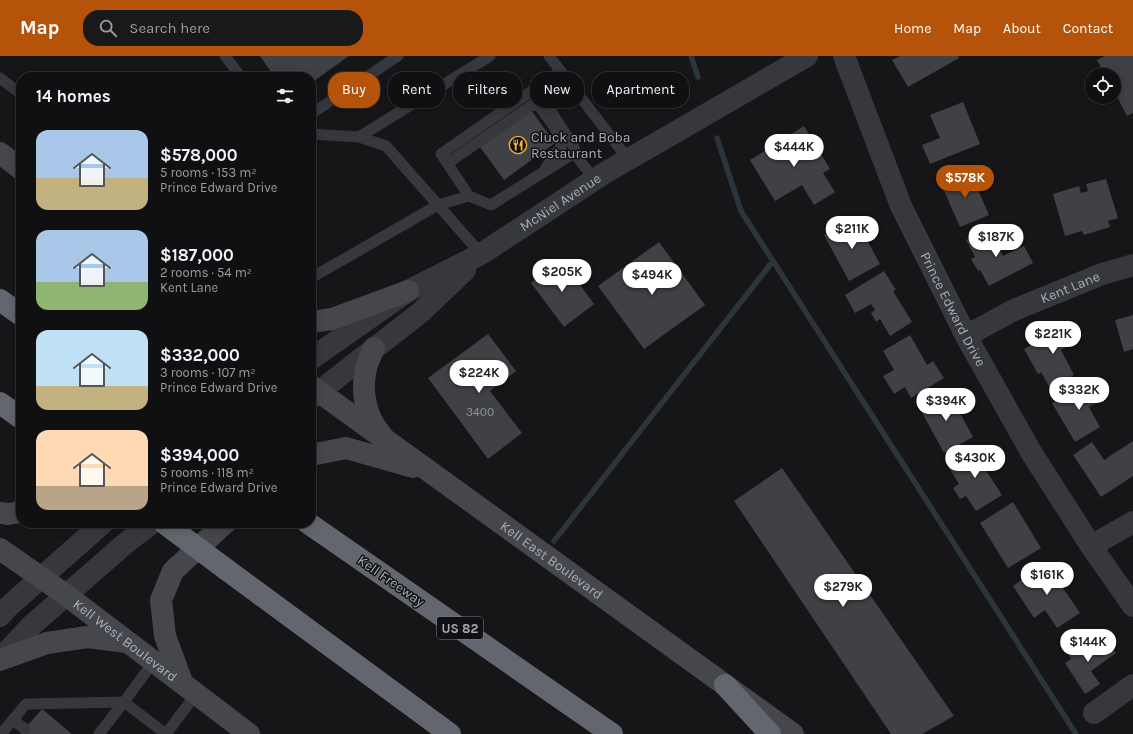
<!DOCTYPE html>
<html lang="en">
<head>
<meta charset="utf-8">
<style>
  :root { --surface:#101012; --page:#19191b; --text:#f1f3f6; --muted:#9c9d9f; --line:#303032; --accent:#b45309 }
  body { margin:0; font-family:Karla,sans-serif; background:var(--page); color:var(--text); height:100vh; display:flex; flex-direction:column; font-size:15px; white-space:nowrap }
  * { box-sizing:border-box; margin:0 }
  p { font-size:13px; color:var(--muted) }
  .icon { flex:none; width:22px; height:22px; fill:none; stroke:currentColor; stroke-width:2; stroke-linecap:round; stroke-linejoin:round }
  .map { position:relative; flex:1; overflow:hidden }
  .drawer { position:absolute; left:16px; top:16px; width:300px; height:456px; display:flex; flex-direction:column; background:var(--surface); border-radius:16px; box-shadow:0 2px 10px #0003,0 0 0 1px var(--line) }
  .drawer>* { flex:none }
  .banner { position:absolute; left:328px; top:16px; width:380px; height:36px; display:flex; gap:8px }
  .controls { position:absolute; left:1085px; top:12px; display:grid; gap:8px }
  .controls a { display:grid; place-items:center; width:36px; height:36px; border-radius:50%; background:var(--surface); box-shadow:0 2px 10px #0003,0 0 0 1px var(--line); font-size:20px }
  .price { position:absolute; translate:-50% -34px; padding:0 9px; border-radius:14px; background:#fff; color:#222; font-size:13px; line-height:26px; filter:drop-shadow(0 1px 2px #0008) }
  .price::after { content:''; position:absolute; left:50%; top:24px; width:12px; height:9px; margin-left:-6px; background:inherit; clip-path:polygon(0 0,100% 0,50% 100%) }
  .price.selected { background:var(--accent); color:#fff }
  ul { padding:0; list-style:none }
  li { display:flex; align-items:center; gap:12px; height:100px; padding:0 20px }
  li span { display:grid; place-items:center; flex:none; width:112px; height:80px; border-radius:12px; color:#555 }
  li>.icon { margin-inline-start:auto }
  span .icon { width:48px; height:48px; fill:#fffc; stroke-width:1 }
  li b { font-size:17px }
  h2 { display:flex; justify-content:space-between; align-items:center; height:48px; padding:0 20px; font-size:17px }
  .pill { padding:0 14px; border-radius:16px; background:var(--surface); box-shadow:0 2px 10px #0003,0 0 0 1px var(--line); font-size:14px; line-height:36px }
  .pill.selected { background:var(--accent); color:#fff }
  header { display:flex; align-items:center; gap:24px; box-sizing:border-box; height:56px; padding:0 20px; background:var(--accent); color:#fff }
  header strong { font-size:19px }
  nav { display:flex; gap:22px; margin-inline-start:auto; font-size:14px }
  .search { width:280px; height:36px; background:var(--page); display:flex; align-items:center; gap:10px; box-sizing:border-box; padding:0 14px; border-radius:16px; color:var(--muted); font-size:15px }
  .map>svg:first-child { display:block }
  .lines { fill:none; stroke-linecap:round; stroke-linejoin:round }
  .stream { stroke:#2c353c; stroke-width:5.5 }
  .building { fill:#404145 }
  .service { stroke:#37383d; stroke-width:11 }
  .minor { stroke:#37383d; stroke-width:22 }
  .tertiary { stroke:#37383d; stroke-width:22 }
  .secondary { stroke:#45474d; stroke-width:22 }
  .motorway { stroke:#63666e; stroke-width:22 }
  .motorway-bridge { stroke:#63666e; stroke-width:22 }
  .labels { text-anchor:middle; dominant-baseline:central; stroke-width:3; stroke-linejoin:round; paint-order:stroke }
  .number-label { font-size:12px; fill:#8e929b }
  .shield { fill:#111113; stroke:#7b7e86; stroke-width:1 }
  .shield-label { font-size:13px; font-weight:bold; fill:#a8adb8 }
  .poi-label { font-size:14px; fill:#a8adb8; stroke:#111113; text-anchor:start }
  .street-label { font-size:14px; fill:#a8adb8; stroke:#111113 }
</style>
</head>
<body>
<header>
<strong>Map</strong>
<div class="search"><svg class="icon" aria-label="search" viewBox="0 0 24 24"><circle cx="10" cy="10" r="6"/><path d="M15 15l6 6"/></svg>Search here</div>
<nav><a>Home</a><a>Map</a><a>About</a><a>Contact</a></nav>
</header>
<div class="map">
<svg width="1133" height="678" viewBox="0 0 1133 678">
  <rect width="100%" height="100%" fill="#161618"/>
  <g class="lines">
    <path class="stream" d="M691 0 698 21
      M717 82 741 155 1076 678
      M554 485 773 205"/>
  </g>
  <path class="building" d="M260 0H349L311 27V21H278L277 19 274 20Z
    M900 0H958L959 2 908 31 892 4Z
    M1105 0H1133V57L1127 60 1114 35V19H1105L1097 4Z
    M963 46 980 88 930 108 922 89 940 82 930 59Z
    M531 54 555 87 504 124 480 91Z
    M804 70 830 113 823 117 835 136 814 149 802 129 775 145 750 104Z
    M970 115 989 159 960 171 941 128Z
    M1106 123 1118 162 1108 165 1110 171 1084 179 1082 175 1065 180 1053 138 1079 130 1081 137 1088 135 1086 128Z
    M855 162 880 208 849 225 824 179Z
    M989 172 1003 200 1024 190 1033 207 989 230 980 214 978 215 971 203 975 201 966 184Z
    M659 186 705 249 644 293 598 230Z
    M561 203 594 248 564 271 531 227Z
    M884 215 896 234 893 235 912 266 890 280 880 263 876 266 871 257 875 254 871 248 855 257 845 239Z
    M1133 259V293L1124 296 1115 264Z
    M1070 267 1080 284 1061 294 1074 319 1050 332 1041 316 1038 318 1024 293Z
    M488 278 516 315 490 335 522 377 488 403 428 322Z
    M910 279 927 309 933 305 944 322 911 342 905 331 894 338 883 320 894 314 883 295Z
    M1091 325 1102 344 1089 351 1100 371 1075 386 1052 347Z
    M948 335 973 381 944 397 919 351Z
    M1133 385V420L1101 441 1073 399 1092 386 1104 404Z
    M980 390 992 409 985 413 1002 439 976 455 966 440 960 443 953 432 959 428 948 410Z
    M782 412 954 660 922 678H891L734 445Z
    M1013 446 1041 492 1008 512 980 467Z
    M1046 507 1052 517 1057 514 1067 529 1063 532 1080 557 1057 572 1045 554 1034 562 1013 530Z
    M1105 582 1116 597 1091 615 1100 628 1085 638 1065 607 1071 603 1064 592 1074 585 1083 597Z
    M42 653 72 678H20Z"/>
  <g class="lines">
    <path class="service" d="M225 0 241 21
      M549 0 628 103
      M0 22 21 38
      M536 32 441 98 469 140 491 149 574 97V91L536 32 561 15
      M311 58 398 0
      M311 78 359 81 386 90 438 149 469 140
      M359 81 490 0
      M574 97 594 123
      M448 107 532 49 539 50C547 62 562 76 561 92L555 98 545 113
      M311 222 438 149 481 198
      M13 664 25 673
      M1 678 26 648 124 646 154 605
      M99 678 124 646 166 678
      M166 678 196 638"/>
    <g class="minor">
      <path id="s1" d="M844 0 901 150 966 280 1031 396 1091 490 1133 550"/>
      <path id="s2" d="M966 280 1014 254 1102 218 1133 209"/>
      <path d="M1091 490 1133 466"/>
      <path d="M1094 657 1133 629"/>
    </g>
    <g class="tertiary">
      <path id="s3" d="M311 303 408 235 481 198 603 118 807 0"/>
      <path d="M311 342 421 256 465 214"/>
      <path d="M0 560 9 550 103 467"/>
      <path d="M0 603 32 569 127 486 152 467"/>
    </g>
    <g class="secondary">
      <path d="M0 97 21 113"/>
      <path d="M311 266 332 263 408 235"/>
      <path d="M374 292C371 299 367 306 366 313 361 334 365 361 381 378"/>
      <path id="s4" d="M311 330 793 678"/>
      <path d="M311 399 346 392 413 411"/>
      <path d="M0 457 8 458 21 456"/>
      <path id="s5" d="M0 493 66 539 249 678"/>
      <path d="M0 604 47 587 87 581 127 586"/>
      <path d="M182 626 165 580 161 544 173 515 225 467"/>
    </g>
    <path class="motorway" d="M0 244 21 259
      M0 347 21 362
      M308 467 612 678
      M227 514 450 678
      M725 629 770 678"/>
    <path class="motorway-bridge" d="M164 467 227 514"/>
  </g>
  <defs>
    <symbol id="restaurant-ring" viewBox="-11 -11 22 22"><circle r="9.5" fill="#111113" stroke="#f2b134" stroke-width="1.5"/><path d="M-5-6h1v4h1v-4h1v4h1v-4h1v5L-1.5 .5V6h-2V.5L-5-1ZM5-6V6H3V1.5H1.5Q1.5-4 5-6Z" fill="#f2b134"/></symbol>
  </defs>
  <g fill-rule="evenodd">
    <use href="#restaurant-ring" x="508" y="79" width="20" height="20"/>
  </g>
  <g class="labels">
    <g class="number-label">
      <text x="480" y="356">3400</text>
    </g>
    <rect class="shield" x="437" y="561" width="46" height="22" rx="3"/>
    <g class="shield-label">
      <text x="460" y="572">US 82</text>
    </g>
    <g class="poi-label">
      <text x="531" y="81">Cluck and Boba<tspan x="531" dy="16">Restaurant</tspan></text>
    </g>
    <g class="street-label">
      <text stroke="none"><textPath href="#s3" startOffset="295">McNiel Avenue</textPath></text>
      <text stroke="none"><textPath href="#s2" startOffset="115">Kent Lane</textPath></text>
      <text stroke="none"><textPath href="#s1" startOffset="276">Prince Edward Drive</textPath></text>
      <text stroke="none"><textPath href="#s4" startOffset="297">Kell East Boulevard</textPath></text>
      <text transform="translate(391 525) rotate(35)">Kell Freeway</text>
      <text stroke="none"><textPath href="#s5" startOffset="155">Kell West Boulevard</textPath></text>
    </g>
  </g>
</svg>
<div class="controls">
<a><svg class="icon" aria-label="locate" viewBox="0 0 24 24"><circle cx="12" cy="12" r="6"/><path d="M12 2v4M12 18v4M2 12h4M18 12h4"/></svg></a>
</div>
<b class="price" style="left:794px;top:112px">$444K</b>
<b class="price selected" style="left:965px;top:143px">$578K</b>
<b class="price" style="left:852px;top:194px">$211K</b>
<b class="price" style="left:996px;top:202px">$187K</b>
<b class="price" style="left:562px;top:237px">$205K</b>
<b class="price" style="left:652px;top:240px">$494K</b>
<b class="price" style="left:1053px;top:299px">$221K</b>
<b class="price" style="left:479px;top:338px">$224K</b>
<b class="price" style="left:1079px;top:355px">$332K</b>
<b class="price" style="left:946px;top:366px">$394K</b>
<b class="price" style="left:975px;top:423px">$430K</b>
<b class="price" style="left:1047px;top:540px">$161K</b>
<b class="price" style="left:843px;top:552px">$279K</b>
<b class="price" style="left:1088px;top:607px">$144K</b>
<div class="banner">
<a class="pill selected">Buy</a>
<a class="pill">Rent</a>
<a class="pill">Filters</a>
<a class="pill">New</a>
<a class="pill">Apartment</a>
</div>
<section class="drawer">
<h2>14 homes<svg class="icon" aria-label="filters" viewBox="0 0 24 24"><path d="M4 7h16M4 17h16"/><circle cx="9" cy="7" r="2"/><circle cx="15" cy="17" r="2"/></svg></h2>
<ul>
<li><span style="background:linear-gradient(#a9c7e8 60%,#c2b280 0)"><svg class="icon" aria-label="home" viewBox="0 0 24 24"><path d="M3 11l9-7 9 7M6 9v11h12V9"/></svg></span><div><b>$578,000</b><p>5 rooms · 153 m²</p><p>Prince Edward Drive</p></div></li>
<li><span style="background:linear-gradient(#a9c7e8 65%,#8fb573 0)"><svg class="icon" aria-label="home" viewBox="0 0 24 24"><path d="M3 11l9-7 9 7M6 9v11h12V9"/></svg></span><div><b>$187,000</b><p>2 rooms · 54 m²</p><p>Kent Lane</p></div></li>
<li><span style="background:linear-gradient(#bfe0f5 70%,#c2b280 0)"><svg class="icon" aria-label="home" viewBox="0 0 24 24"><path d="M3 11l9-7 9 7M6 9v11h12V9"/></svg></span><div><b>$332,000</b><p>3 rooms · 107 m²</p><p>Prince Edward Drive</p></div></li>
<li><span style="background:linear-gradient(#ffd9b3 70%,#b9a48a 0)"><svg class="icon" aria-label="home" viewBox="0 0 24 24"><path d="M3 11l9-7 9 7M6 9v11h12V9"/></svg></span><div><b>$394,000</b><p>5 rooms · 118 m²</p><p>Prince Edward Drive</p></div></li>
</ul>
</section>
</div>
</body>
</html>
